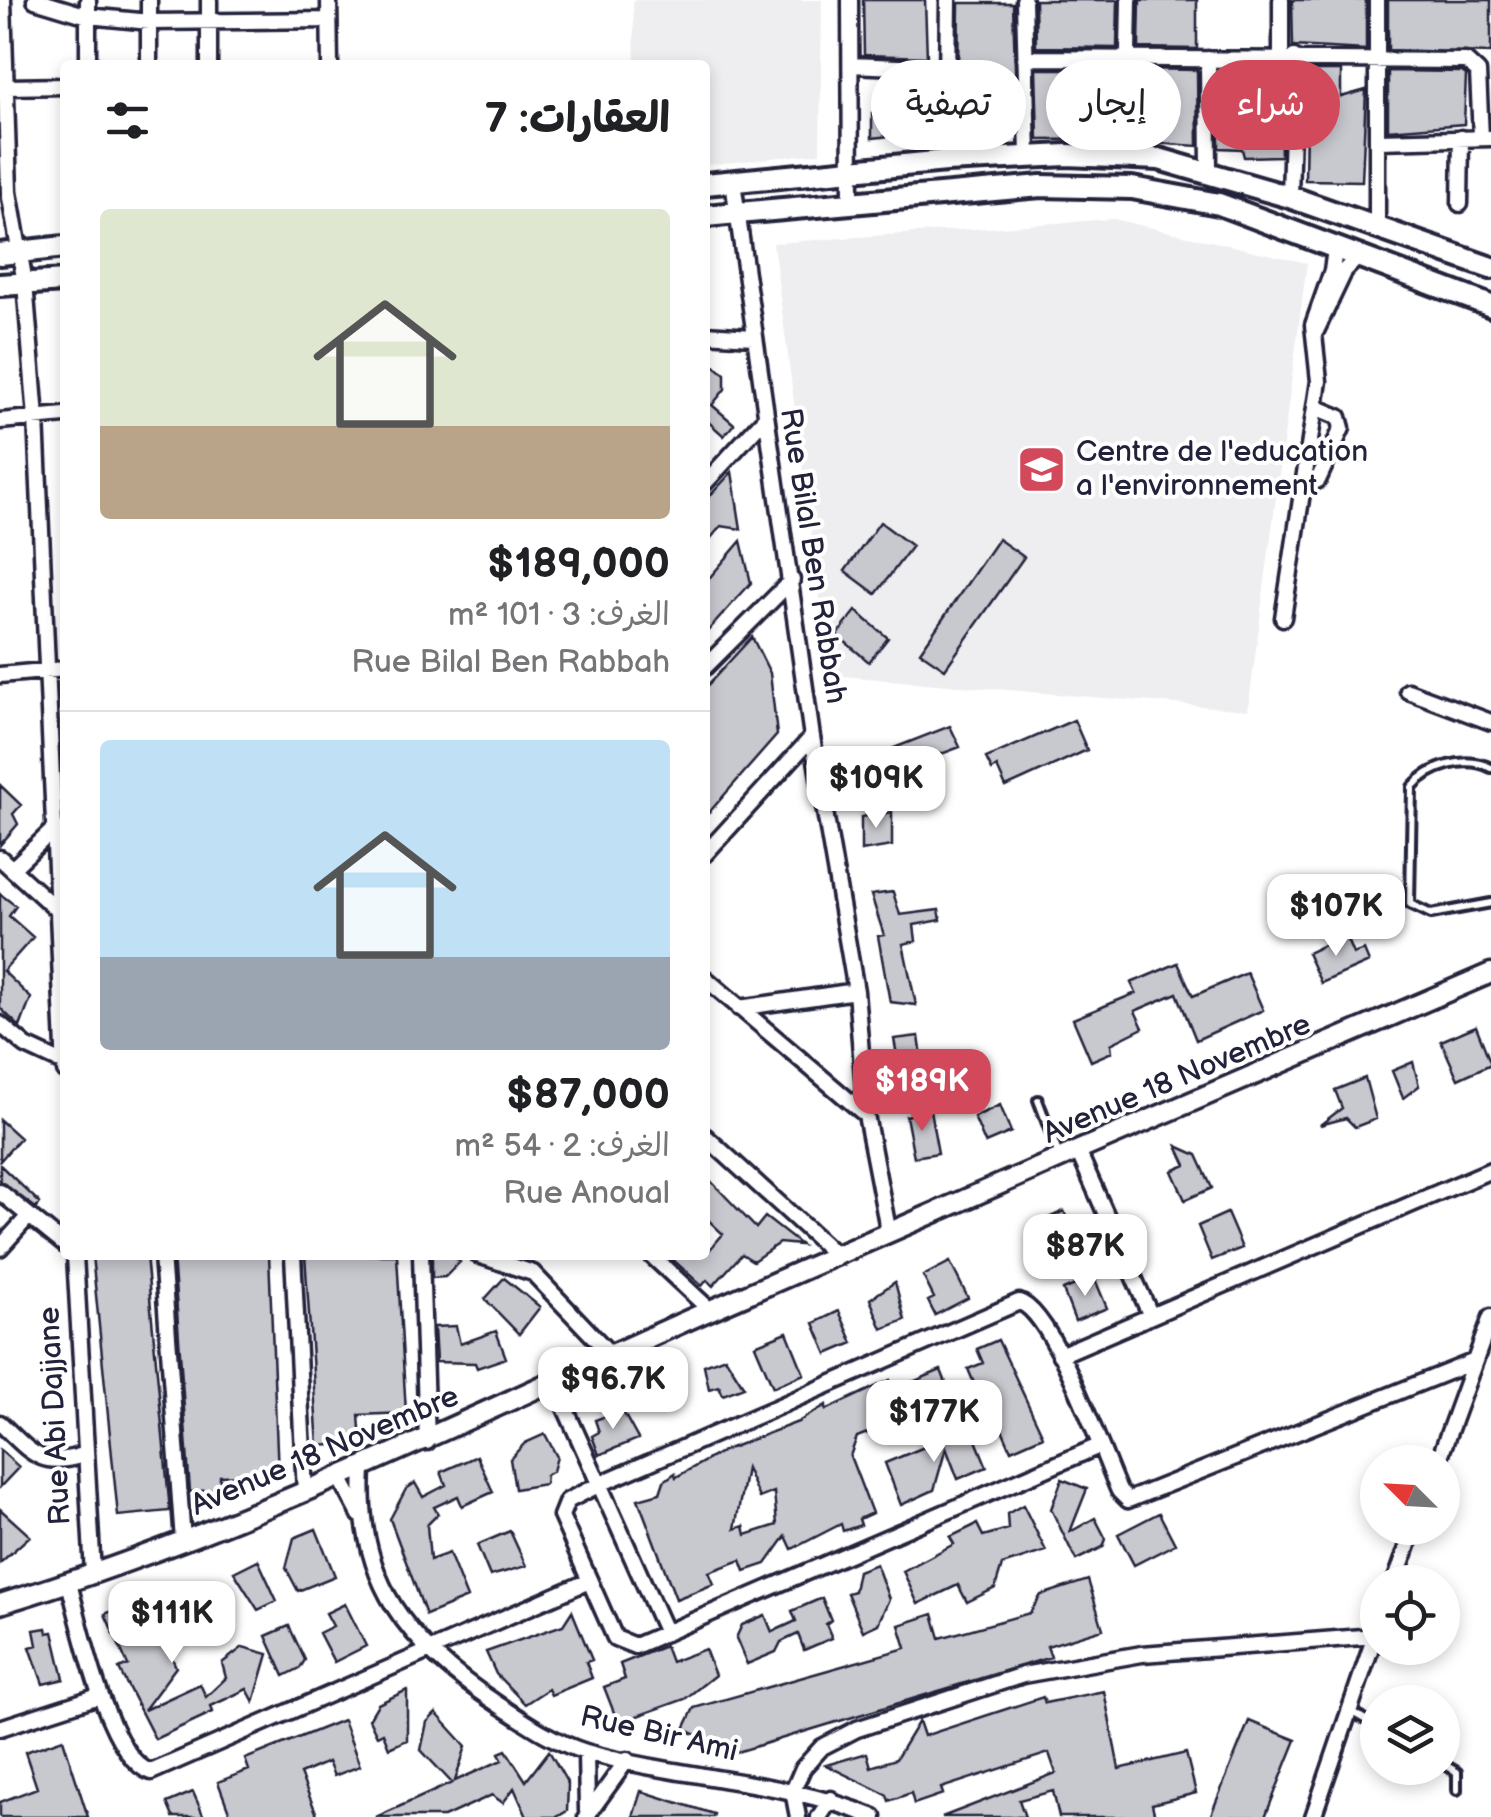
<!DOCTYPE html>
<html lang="ar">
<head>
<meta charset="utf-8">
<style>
  :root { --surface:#fff; --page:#f6f6f6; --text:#202124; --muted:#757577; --line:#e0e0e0; --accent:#d1495b }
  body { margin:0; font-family:"Balsamiq Sans","Playpen Sans Arabic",sans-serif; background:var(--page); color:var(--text); direction:rtl; height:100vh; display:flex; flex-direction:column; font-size:38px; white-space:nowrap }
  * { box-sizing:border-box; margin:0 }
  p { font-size:32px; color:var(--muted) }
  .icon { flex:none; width:55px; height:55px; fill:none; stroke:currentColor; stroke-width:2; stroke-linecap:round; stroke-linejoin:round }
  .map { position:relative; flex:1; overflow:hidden; direction:ltr }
  .drawer { position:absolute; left:60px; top:60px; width:650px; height:1200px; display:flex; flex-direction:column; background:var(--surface); border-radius:10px; box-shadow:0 5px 15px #0003; direction:rtl }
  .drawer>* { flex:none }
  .top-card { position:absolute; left:740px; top:60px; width:600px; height:90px; direction:rtl; display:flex; gap:20px }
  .needle { width:65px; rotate:294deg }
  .controls { position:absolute; left:1360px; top:1445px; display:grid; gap:20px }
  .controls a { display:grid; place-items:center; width:100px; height:100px; border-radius:50%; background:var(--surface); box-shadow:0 5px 15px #0003; font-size:50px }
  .price { position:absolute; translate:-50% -85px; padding:0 22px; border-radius:20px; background:#fff; color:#222; font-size:32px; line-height:65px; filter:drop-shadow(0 2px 5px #0008) }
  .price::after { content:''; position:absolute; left:50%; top:60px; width:30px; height:22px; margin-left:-15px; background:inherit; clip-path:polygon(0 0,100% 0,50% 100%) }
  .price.selected { background:var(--accent); color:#fff }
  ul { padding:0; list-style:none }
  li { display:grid; align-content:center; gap:20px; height:530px; padding:0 40px }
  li+li { border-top:2px solid var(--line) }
  li span { display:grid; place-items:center; height:310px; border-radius:10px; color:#555 }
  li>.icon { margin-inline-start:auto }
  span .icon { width:180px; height:180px; fill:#fffc; stroke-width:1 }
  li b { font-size:42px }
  h2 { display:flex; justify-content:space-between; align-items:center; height:120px; padding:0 40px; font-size:42px }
  .pill { padding:0 35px; border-radius:45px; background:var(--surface); box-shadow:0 5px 15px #0003; font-size:35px; line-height:90px }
  .pill.selected { background:var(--accent); color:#fff }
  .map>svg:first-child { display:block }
  .built { fill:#eeeef1 }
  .building { fill:#c8c8cf; stroke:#22223b; stroke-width:2.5; fill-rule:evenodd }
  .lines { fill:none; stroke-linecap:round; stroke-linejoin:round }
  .service-casing { stroke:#22223b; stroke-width:14 }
  .minor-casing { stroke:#22223b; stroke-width:21 }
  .tertiary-casing { stroke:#22223b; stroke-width:25 }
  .secondary-casing { stroke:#22223b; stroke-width:28 }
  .service { stroke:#fff; stroke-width:6 }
  .minor { stroke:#fff; stroke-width:14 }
  .tertiary { stroke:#fff; stroke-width:18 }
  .secondary { stroke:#fff; stroke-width:20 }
  .labels { text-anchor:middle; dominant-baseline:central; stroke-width:8; stroke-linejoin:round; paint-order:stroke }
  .poi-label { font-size:30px; fill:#22223b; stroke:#fff; text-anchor:start }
  .street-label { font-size:30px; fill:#22223b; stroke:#fff }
</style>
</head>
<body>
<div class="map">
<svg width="1491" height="1817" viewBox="0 0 1491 1817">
  <rect width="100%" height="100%" fill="#fff"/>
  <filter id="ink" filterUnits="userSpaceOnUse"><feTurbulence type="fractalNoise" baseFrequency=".01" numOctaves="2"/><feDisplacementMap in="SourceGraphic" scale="20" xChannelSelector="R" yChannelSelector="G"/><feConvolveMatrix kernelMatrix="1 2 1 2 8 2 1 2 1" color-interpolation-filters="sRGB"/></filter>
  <g filter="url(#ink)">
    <path class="built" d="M633 0H822L820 153 705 165V65H635Z
      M1113 219 1307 263 1248 710 830 675 773 243Z"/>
    <path class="building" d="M863 0H925L927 57 864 55Z
      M1035 0H1118L1117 48 1036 47Z
      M1140 0H1197V49L1139 48Z
      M1292 0H1366V50L1293 46Z
      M1388 0H1491V53L1388 50Z
      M959 3H1013L1017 135 957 134Z
      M1036 69H1117L1116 139 1038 140Z
      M1138 69 1197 70 1198 146 1137 142Z
      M1219 70H1279L1281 156 1244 157 1242 149 1219 148Z
      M1307 71H1341V97L1366 90 1362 181 1305 180Z
      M1388 71 1462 72 1466 75 1464 124 1388 130Z
      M880 84H936V131L872 138V113H877Z
      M705 358 725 374V389L712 405 734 424 724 436 705 419Z
      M732 472 741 529 721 526 705 545V501Z
      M880 522 912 546 876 594 845 571Z
      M998 539 1024 557 945 669 920 652Z
      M741 541 751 583 705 634V583Z
      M856 611 888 638 869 662 837 635Z
      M752 637 770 673 777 735 705 817V688Z
      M1074 720 1087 750 1006 787 997 767 992 770 986 758Z
      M950 726 960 747 879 777 871 757Z
      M0 785 21 805 13 814 18 824 0 845Z
      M892 812V846L861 851V817Z
      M893 892 900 915 939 910 941 920 914 925 916 941 903 944 916 1005 890 1002 878 936 884 935 871 895Z
      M0 894 16 906 9 916 33 937 3 971 31 998 20 1027 0 1008Z
      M1345 935 1353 954 1364 950 1369 962 1321 983 1307 953Z
      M1178 963 1193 996 1247 973 1263 1010 1196 1040 1177 993 1135 1011 1143 1028 1111 1044 1112 1052 1091 1061 1073 1019 1136 993 1131 983Z
      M1476 1026 1491 1064 1458 1079 1441 1041Z
      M919 1036 924 1072 901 1077 894 1039Z
      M1413 1062 1419 1086 1403 1098 1392 1071Z
      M1365 1078 1376 1119 1355 1127 1346 1118 1320 1125 1342 1108 1335 1090Z
      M1000 1105 1011 1132 985 1143 974 1117Z
      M930 1110 938 1153 914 1157 906 1116Z
      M0 1120 20 1138 0 1161Z
      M1177 1146 1197 1155 1212 1188 1185 1200 1172 1171 1186 1165Z
      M0 1165 40 1203 36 1208 0 1182Z
      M705 1175 756 1228 765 1217 801 1245 779 1243 753 1261 742 1254 713 1286 707 1280 702 1286 671 1258 705 1255 723 1234 705 1217Z
      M1064 1211 1079 1244 1048 1257 1033 1225Z
      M1227 1213 1242 1248 1212 1260 1198 1226Z
      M92 1255H146L170 1511 118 1516Z
      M173 1255H269L278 1474 220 1476V1489L190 1492Z
      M305 1255H397L406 1413 359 1415 361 1443 318 1446Z
      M432 1255H453L460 1262 445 1277 432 1278Z
      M950 1262 968 1298 935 1315 928 1301 934 1298 923 1276Z
      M1094 1277 1107 1308 1075 1321 1063 1290Z
      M504 1278 540 1307 519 1334 485 1299Z
      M895 1282 905 1320 882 1329 870 1299Z
      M839 1311 853 1343 827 1354 814 1323Z
      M456 1326 460 1344 496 1331 506 1358 477 1368 475 1363 436 1362 434 1327Z
      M787 1332 804 1374 773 1387 755 1345Z
      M998 1340 1043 1436 1011 1450 989 1399 982 1402 968 1369 983 1363 977 1349Z
      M725 1357 744 1387 723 1395 719 1386 709 1389 704 1365Z
      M941 1370 956 1408 935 1420 929 1409 857 1437 850 1456 872 1513 859 1519 861 1525 843 1531 841 1524 792 1549 786 1536 766 1564 745 1571 741 1560 709 1572 714 1584 676 1599 638 1499 660 1493 664 1481 675 1473 676 1477 725 1450 798 1422 826 1405V1410L890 1380 894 1390ZM746 1468 759 1498 774 1492 777 1525 746 1535 744 1526 735 1529Z
      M622 1410 638 1439 599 1455 592 1436 599 1432 595 1420Z
      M971 1428 987 1467 958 1479 946 1448 934 1490 901 1505 885 1463Z
      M545 1434 557 1457 553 1471 546 1475 545 1484 515 1489 510 1459 525 1443Z
      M0 1450 19 1467 0 1487Z
      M477 1456 493 1492 462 1506 458 1496 434 1507 438 1514 427 1525 430 1560 449 1553 467 1598 426 1615 390 1519 406 1489 415 1483 423 1497 446 1485 441 1472Z
      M1062 1479 1087 1489 1070 1532 1095 1518 1106 1539 1103 1547 1076 1560 1051 1509Z
      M1023 1505 1046 1551 1002 1565 995 1588 967 1602 958 1585 918 1604 903 1571 954 1544 950 1537 977 1524 983 1536 1008 1529 1007 1514Z
      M0 1509 30 1536 0 1563Z
      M1159 1513 1175 1544 1134 1565 1118 1534Z
      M316 1529 335 1576 298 1591 286 1568 294 1538Z
      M510 1531 526 1566 490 1576 477 1545Z
      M258 1560 277 1601 258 1610 234 1572Z
      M876 1564 889 1599 878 1624 863 1631 847 1593 854 1591 858 1571Z
      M206 1580V1590L216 1586 233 1622 205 1636 184 1591Z
      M1088 1580 1103 1629 1047 1646 1051 1657 734 1753 684 1729 694 1708 906 1648 899 1625 933 1614 940 1638 1030 1613 1041 1595Z
      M162 1588 167 1599 177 1595 169 1620 158 1625 176 1667 144 1710 200 1684 206 1697 226 1678 222 1663 243 1647 268 1654 254 1702 247 1689 211 1706 213 1712 155 1739 119 1669 128 1665 105 1614Z
      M822 1598 831 1620 826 1624 832 1638 804 1650 798 1634 781 1642 776 1652 747 1664 736 1638 742 1625 765 1615 772 1632 796 1621 792 1611Z
      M345 1604 366 1646 334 1662 319 1633 333 1626 326 1613Z
      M572 1611 592 1660 586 1662 592 1678 551 1695 548 1689 525 1704 496 1674 486 1652 563 1625Z
      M289 1626 305 1660 300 1668 284 1676 266 1636Z
      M46 1628 47 1633 53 1632 64 1679 43 1684 30 1647 37 1645 34 1630Z
      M665 1646 671 1662 705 1649 715 1675 685 1699 618 1723 604 1687 625 1679 620 1664Z
      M407 1690V1740L389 1748 383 1733 377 1736 369 1719 378 1704Z
      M1104 1691 1119 1769 1186 1753 1196 1793 1152 1804 1155 1817H1059L1053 1791 1019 1800 1025 1817H942L1056 1773 1049 1753 941 1788 943 1794 914 1804 911 1793 889 1801 887 1795 826 1765 867 1753 871 1767 896 1759 919 1721 924 1736 1043 1697 1045 1703Z
      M436 1713 466 1746 455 1781 502 1760 499 1753 506 1750 526 1781 549 1751 568 1784 567 1811 557 1817H527L514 1788 503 1803 492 1795 444 1817H376L452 1783 421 1750 427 1722Z
      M343 1720 360 1766 334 1776 328 1762 300 1774 318 1817H231L218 1782 249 1770 245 1759Z
      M1249 1721 1296 1740 1265 1817H1210Z
      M63 1739 88 1817H0V1802L37 1788 25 1752Z
      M641 1791 714 1814 713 1817H633Z
      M193 1792 204 1817H173L167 1803Z"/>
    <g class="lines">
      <defs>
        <path id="service" d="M1491 768C1466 755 1430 766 1412 787L1410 904 1431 914 1491 903
          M1038 1100 1060 1158
          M1352 1712 1378 1727
          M1442 1763 1457 1772V1790"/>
        <path id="minor" d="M3 0 9 192 25 283 36 418 65 1071
          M35 0 88 16 150 22 329 20
          M209 0V65
          M329 0 330 65
          M850 0 851 202
          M1024 0 1028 157
          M1025 58 1466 61 1478 72 1481 138
          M1208 59 1209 171
          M1281 59V0
          M88 65V0
          M149 65V0
          M851 65 944 69
          M6 87 65 86
          M1379 141 1491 138
          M1126 156 1129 0
          M946 161 948 0
          M733 182 812 737 856 991 866 1115 889 1234
          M1290 197 1294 57
          M1460 204 1461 138
          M1377 228V0
          M1316 331 1345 270 1357 258
          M705 334 753 337
          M0 421 65 415
          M705 483 764 419
          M1302 488 1318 480 1342 428 1339 417 1315 407
          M1283 618 1319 381 1313 325 1332 271 1335 249
          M705 667 792 580
          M0 675 65 669
          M1408 691 1491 722
          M705 854 812 737
          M0 858 58 911
          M12 869 56 827
          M705 978 866 1115
          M739 1008 856 991
          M0 1024 26 1046 65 1064
          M705 1136 838 1257
          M1078 1151 1150 1314
          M0 1192 65 1245
          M0 1248 28 1217
          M75 1255 93 1574
          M162 1255 183 1541
          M293 1255 305 1492
          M421 1255 427 1442
          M478 1255 533 1273 611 1355
          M651 1255 710 1310
          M1060 1355 1491 1170
          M553 1381 666 1633
          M0 1423C30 1451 40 1469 83 1455
          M1099 1446 635 1646 615 1638 561 1516 567 1501 602 1483 1019 1302C1053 1311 1103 1455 1119 1491L1128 1500 1475 1361
          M1438 1462 1491 1317
          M363 1469C356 1582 408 1645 499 1705 525 1722 555 1743 586 1752 681 1779 782 1779 874 1817
          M341 1479 360 1515
          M1395 1582 1414 1528
          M69 1583C80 1624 108 1759 151 1772L589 1581
          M0 1728 99 1696
          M586 1752 587 1811
          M586 1817 627 1760
          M798 1817 793 1791 803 1768 822 1747 857 1729 1023 1675 1142 1654 1375 1636
          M819 1817 831 1799
          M1313 1817 1377 1630"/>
        <path id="tertiary" d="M0 1604C245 1530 473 1415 706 1312 967 1197 1229 1086 1491 973"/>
        <path id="secondary" d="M705 184 946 161 1067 155 1159 159 1290 197 1491 268
          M705 216 1041 186 1132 188 1219 204 1491 306
          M0 254 65 247
          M0 285 65 281"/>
      </defs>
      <use href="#service" class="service-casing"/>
      <use href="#minor" class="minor-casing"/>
      <use href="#tertiary" class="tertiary-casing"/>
      <use href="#secondary" class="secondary-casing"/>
      <use href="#service" class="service"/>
      <use href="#minor" class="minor"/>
      <use href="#tertiary" class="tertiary"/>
      <use href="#secondary" class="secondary"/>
    </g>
  </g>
  <defs>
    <symbol id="school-square" viewBox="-11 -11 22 22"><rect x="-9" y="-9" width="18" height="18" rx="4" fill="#d1495b" stroke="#fff"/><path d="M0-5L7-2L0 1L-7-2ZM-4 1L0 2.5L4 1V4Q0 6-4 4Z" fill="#fff"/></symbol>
  </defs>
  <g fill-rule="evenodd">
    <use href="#school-square" x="1014" y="442" width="55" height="55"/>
  </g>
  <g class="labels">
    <g class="poi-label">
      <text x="1076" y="452">Centre de l'education<tspan x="1076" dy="34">a l'environnement</tspan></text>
    </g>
    <g class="street-label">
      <text transform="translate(813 556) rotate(81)">Rue Bilal Ben Rabbah</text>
      <text transform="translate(1177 1079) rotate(-23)">Avenue 18 Novembre</text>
      <text transform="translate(55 1416) rotate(-93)">Rue Abi Dajjane</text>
      <text transform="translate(325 1451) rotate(-23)">Avenue 18 Novembre</text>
      <text transform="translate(659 1734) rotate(13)">Rue Bir Ami</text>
    </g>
  </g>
</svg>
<div class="controls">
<a><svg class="needle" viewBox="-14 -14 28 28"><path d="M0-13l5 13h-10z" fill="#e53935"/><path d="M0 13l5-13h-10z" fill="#757577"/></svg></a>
<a><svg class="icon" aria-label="locate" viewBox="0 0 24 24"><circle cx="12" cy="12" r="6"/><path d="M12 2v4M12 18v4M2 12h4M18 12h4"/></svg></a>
<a><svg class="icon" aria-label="layers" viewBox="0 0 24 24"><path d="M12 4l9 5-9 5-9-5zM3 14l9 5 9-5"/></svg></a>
</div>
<b class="price" style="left:876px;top:831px">$109K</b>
<b class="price" style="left:1336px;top:959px">$107K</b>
<b class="price selected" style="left:922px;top:1134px">$189K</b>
<b class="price" style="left:1085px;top:1299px">$87K</b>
<b class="price" style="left:613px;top:1432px">$96.7K</b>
<b class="price" style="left:934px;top:1465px">$177K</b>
<b class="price" style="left:172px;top:1666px">$111K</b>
<div class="top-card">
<a class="pill selected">شراء</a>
<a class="pill">إيجار</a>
<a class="pill">تصفية</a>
</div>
<section class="drawer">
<h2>العقارات: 7<svg class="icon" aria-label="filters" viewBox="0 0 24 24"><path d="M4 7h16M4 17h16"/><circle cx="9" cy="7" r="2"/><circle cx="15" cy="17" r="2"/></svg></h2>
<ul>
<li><span style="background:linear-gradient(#dfe7d0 70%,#b9a48a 0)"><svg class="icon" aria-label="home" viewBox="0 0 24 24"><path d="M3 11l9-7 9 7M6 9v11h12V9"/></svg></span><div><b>$189,000</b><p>الغرف: 3 · 101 m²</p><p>Rue Bilal Ben Rabbah</p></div></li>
<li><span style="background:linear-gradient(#bfe0f5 70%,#9aa5b1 0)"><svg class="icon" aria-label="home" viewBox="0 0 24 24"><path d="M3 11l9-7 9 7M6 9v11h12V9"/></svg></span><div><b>$87,000</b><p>الغرف: 2 · 54 m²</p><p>Rue Anoual</p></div></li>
</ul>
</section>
</div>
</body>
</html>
